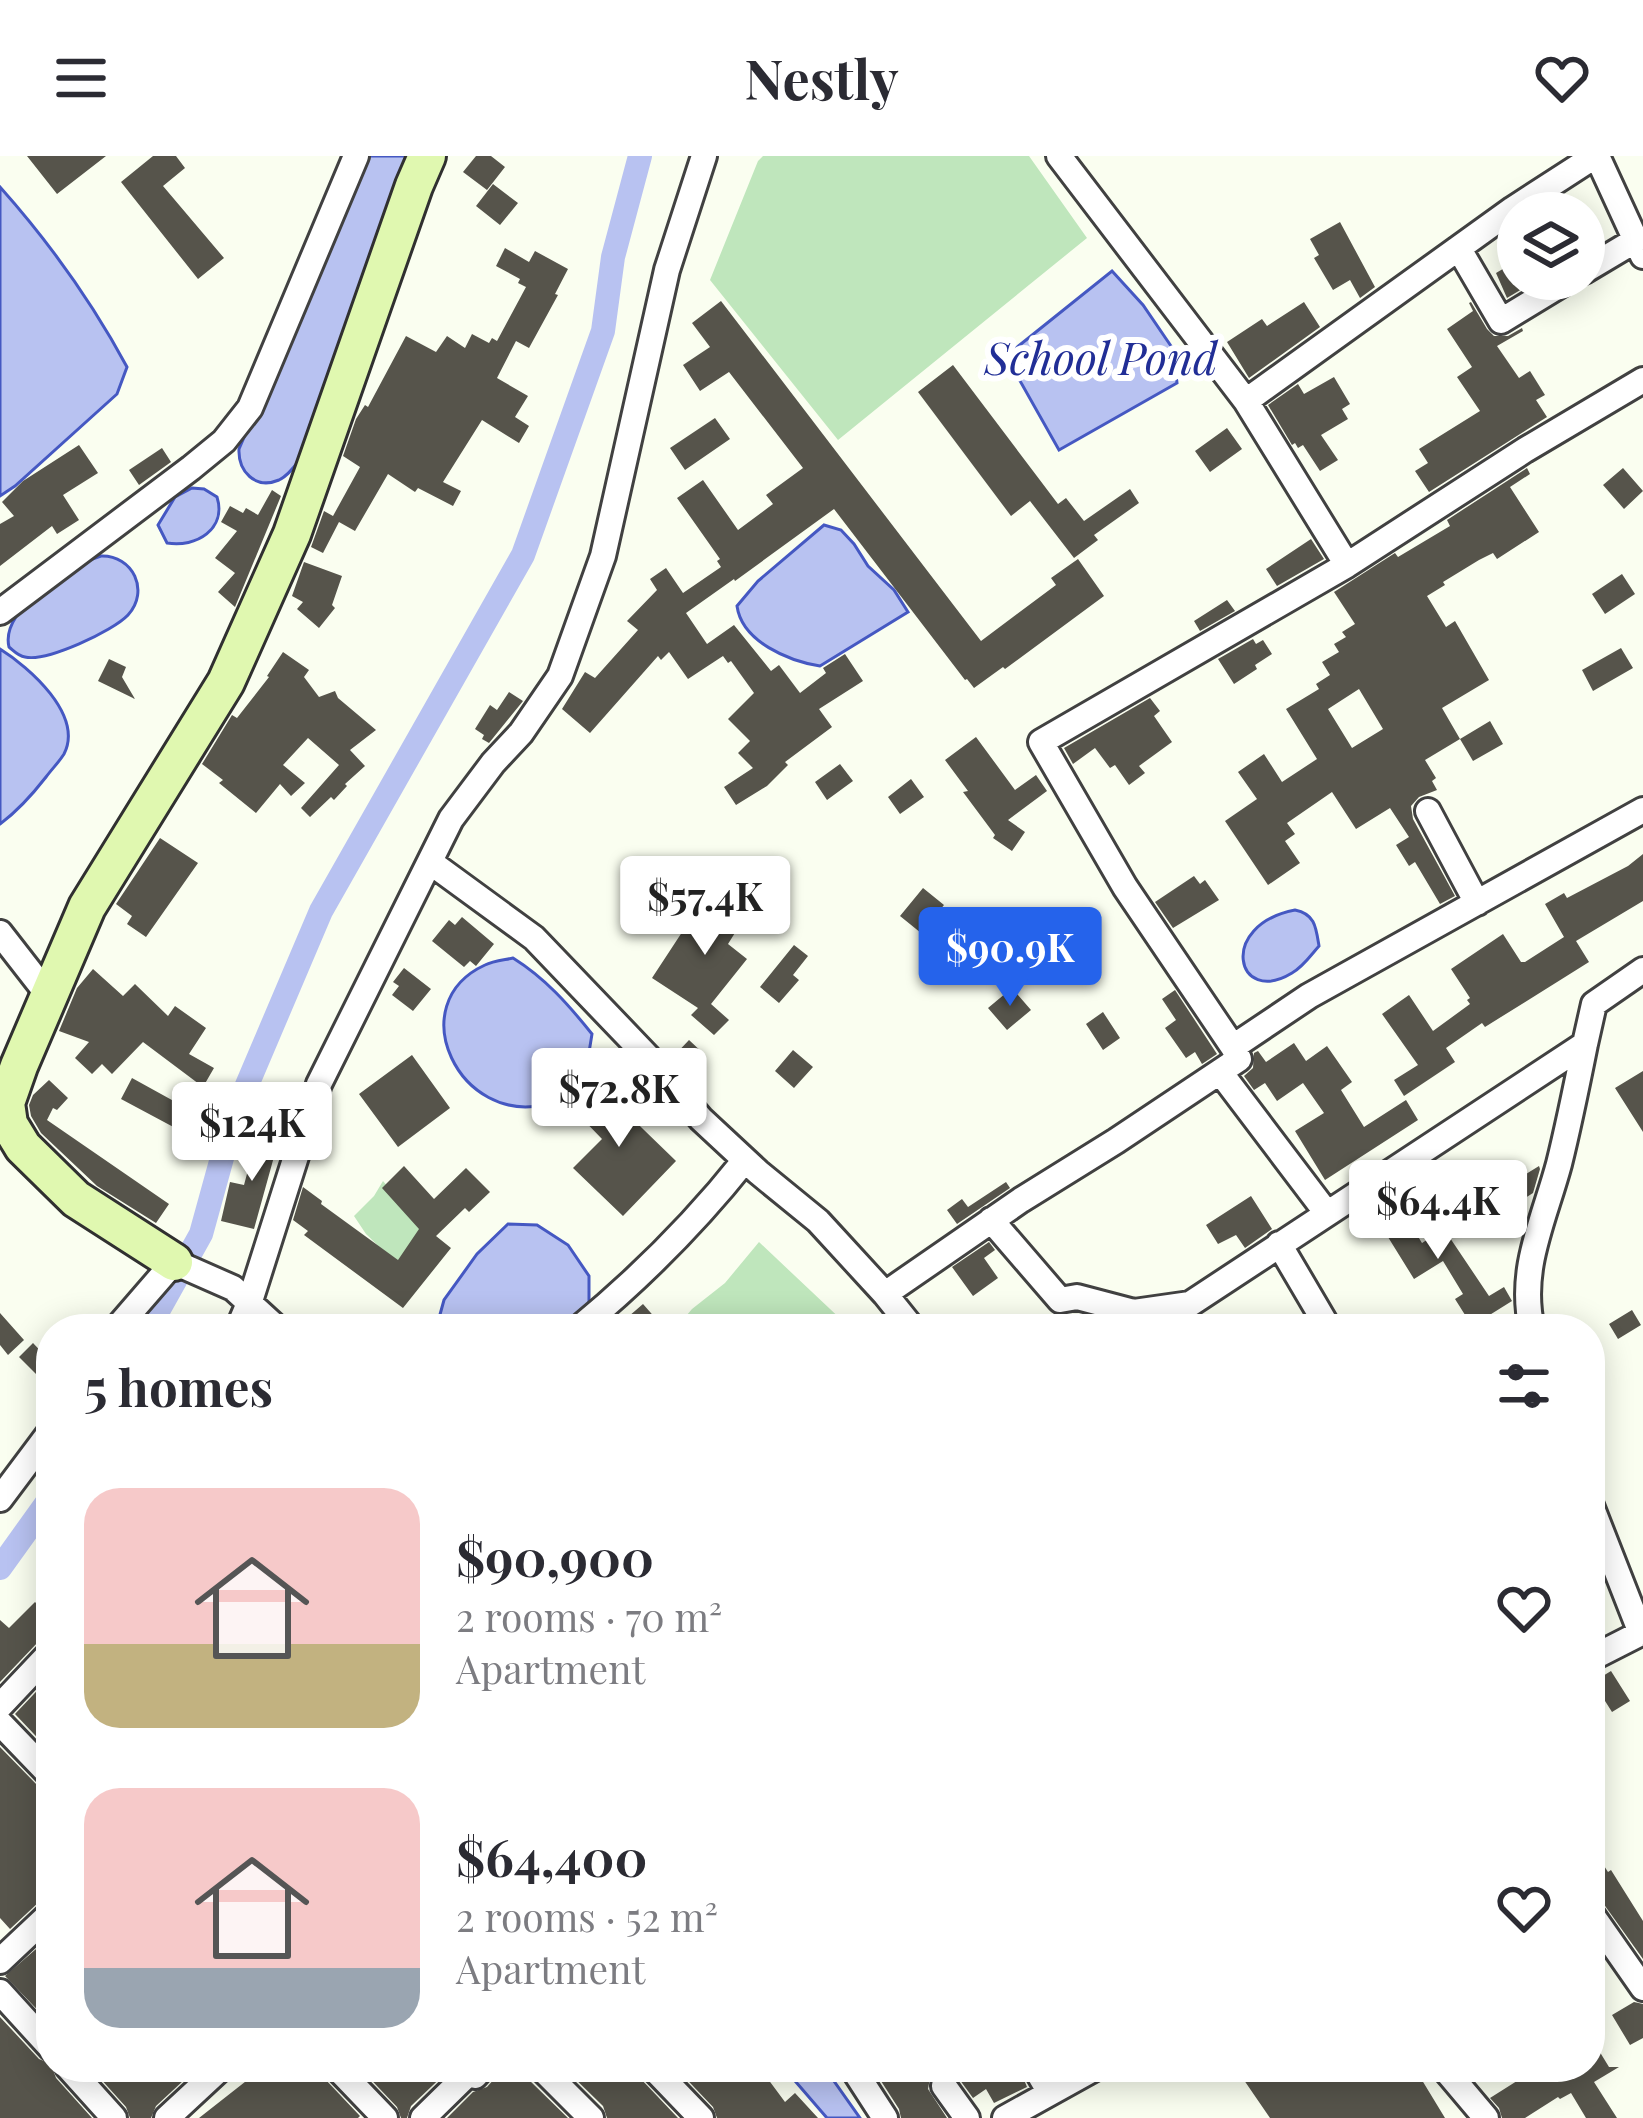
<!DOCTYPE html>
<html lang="en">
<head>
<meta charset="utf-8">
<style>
  :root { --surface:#fff; --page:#f7f7f7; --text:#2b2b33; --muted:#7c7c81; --accent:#2563eb }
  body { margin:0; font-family:"Playfair Display",serif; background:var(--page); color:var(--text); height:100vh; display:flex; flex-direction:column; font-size:45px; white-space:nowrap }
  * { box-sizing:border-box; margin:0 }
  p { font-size:39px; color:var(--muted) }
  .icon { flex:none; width:66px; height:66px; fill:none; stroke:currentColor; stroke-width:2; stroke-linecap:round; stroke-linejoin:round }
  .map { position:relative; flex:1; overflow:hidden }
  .sheet { position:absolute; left:36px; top:1158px; width:1569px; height:768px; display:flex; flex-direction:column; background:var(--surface); border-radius:48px; box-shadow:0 6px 30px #0003 }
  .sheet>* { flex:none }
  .tools { position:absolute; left:1497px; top:36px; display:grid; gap:24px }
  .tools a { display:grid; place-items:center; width:108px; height:108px; border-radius:50%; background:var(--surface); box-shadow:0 6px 30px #0003; font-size:60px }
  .price { position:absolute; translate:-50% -102px; padding:0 27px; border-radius:12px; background:#fff; color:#222; font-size:39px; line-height:78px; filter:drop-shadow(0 3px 6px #0008) }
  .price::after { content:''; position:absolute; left:50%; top:72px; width:36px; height:27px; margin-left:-18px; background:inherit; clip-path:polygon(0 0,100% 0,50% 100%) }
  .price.active { background:var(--accent); color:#fff }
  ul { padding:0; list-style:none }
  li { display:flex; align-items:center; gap:36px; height:300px; padding:0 48px }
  li span { display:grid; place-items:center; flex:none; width:336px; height:240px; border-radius:36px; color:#555 }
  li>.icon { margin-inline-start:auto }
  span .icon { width:144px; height:144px; fill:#fffc; stroke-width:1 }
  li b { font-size:51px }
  h2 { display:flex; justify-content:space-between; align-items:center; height:144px; padding:0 48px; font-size:51px }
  header { display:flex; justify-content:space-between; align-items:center; height:156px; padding:0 48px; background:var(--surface); font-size:54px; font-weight:700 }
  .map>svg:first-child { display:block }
  .green { fill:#bfe6bc }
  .water { fill:#b8c2f1; stroke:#4558c2; stroke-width:3 }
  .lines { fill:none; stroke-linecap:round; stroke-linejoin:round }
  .canal { stroke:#b8c2f1; stroke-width:24 }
  .building { fill:#56544b; fill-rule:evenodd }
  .street-casing { stroke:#414141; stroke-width:30 }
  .secondary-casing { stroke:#303030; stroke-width:42 }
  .street { stroke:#fff; stroke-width:24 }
  .secondary { stroke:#e0f8b0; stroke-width:36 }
  .labels { text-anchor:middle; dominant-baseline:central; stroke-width:12; stroke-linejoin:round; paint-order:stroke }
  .water-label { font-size:45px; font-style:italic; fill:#212e96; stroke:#fff }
</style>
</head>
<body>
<header><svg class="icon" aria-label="menu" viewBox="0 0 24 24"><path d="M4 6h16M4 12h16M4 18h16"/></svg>Nestly<svg class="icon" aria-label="heart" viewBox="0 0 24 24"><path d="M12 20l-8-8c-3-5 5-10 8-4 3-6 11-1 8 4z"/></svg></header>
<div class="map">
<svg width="1643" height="1962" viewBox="0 0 1643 1962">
  <rect width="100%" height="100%" fill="#fafef0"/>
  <path class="green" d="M763 0H1029L1087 82 838 284 710 124 758 5Z
    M383 1025 427 1077 397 1108 366 1078 354 1060 374 1040Z
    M759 1086 847 1169 843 1173H675L692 1153 725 1127Z"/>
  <path class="water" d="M365 0H415L301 302C295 310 288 320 279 324 255 334 238 315 239 293Z
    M0 31C49 86 92 146 127 211L117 238 15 330 0 340Z
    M1112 115 1143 149 1173 193 1177 227 1059 294 1006 200Z
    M192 332 204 333 217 341C227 373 196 392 167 387L158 369 175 341Z
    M824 369 841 374 854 388 868 410 894 434 908 456 820 510C789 505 742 486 737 450L758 425Z
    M101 400C133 399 150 435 128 459 113 475 47 506 25 501 18 500 15 496 9 491 0 454 69 410 101 400Z
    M0 493C29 511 84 559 64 598 59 606 52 613 46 621 32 639 19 654 0 668Z
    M1295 754C1315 758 1316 771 1319 790 1311 799 1303 811 1292 817 1236 851 1217 769 1295 754Z
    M513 802C545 822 568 848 592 878L585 921C573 930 561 945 547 948 460 971 400 848 485 809 493 805 504 804 513 802Z
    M508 1068 537 1069 568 1089 589 1120V1148L564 1173H436L444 1144 477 1098Z
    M783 1911H824L860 1962H827Z"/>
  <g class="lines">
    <path class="canal" d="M148 1173 201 1078 233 962 321 755 523 399 603 175 613 101 640 0
      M0 1412 51 1341"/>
  </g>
  <path class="building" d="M27 0H106L57 38Z
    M153 0H176L185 12 163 30 224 102 198 123 121 26Z
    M476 0H491L505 11 487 34 463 16Z
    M493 28 518 47 500 69 476 50Z
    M1340 66 1375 131 1360 142 1350 124 1333 134 1314 102 1319 99 1310 83Z
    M505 92 529 106 535 95 568 113 555 138 558 139 529 192 516 185 497 222 528 240 515 261 529 270 519 287 482 264 443 326 461 335 453 350 418 332 415 336 388 318 355 375 339 366 323 397 311 391 324 355 333 360 360 311 343 300 356 263 365 249 368 251 406 180 436 196 447 180 465 192 472 178 489 187 492 182 497 185 526 131 518 127 520 123 496 110Z
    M1518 104V125L1522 133 1507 142 1496 117Z
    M721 145 981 485 1056 429 1051 422 1078 403 1104 440 1005 513 1003 511 974 532 967 523 965 524 834 353 735 425 734 423 686 457 707 488 734 469 771 515 779 509 800 537 826 517 823 512 845 498 863 525 819 553 832 571 785 606 788 609 767 630 736 649 724 631 753 612 738 597 750 585 728 563 754 537 731 505 728 507 723 500 688 523 669 496 661 504 658 500 590 577 562 553 585 516 595 522 638 474 627 465 657 434 650 423 666 412 683 437 721 411 717 405 720 403 677 342 703 324 738 374 773 348 766 339 803 312 729 216 700 235 683 209 710 191 692 167Z
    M1304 146 1320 171 1249 222 1227 186 1262 163 1267 170Z
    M1471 146 1487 173 1494 180H1508L1522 172 1523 175 1497 190 1519 222 1530 215 1545 239 1536 244 1547 261 1429 336 1415 315 1428 307 1419 293 1480 255 1457 221 1472 211 1447 173 1473 155 1469 147Z
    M953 209 1058 348 1066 342 1084 365 1130 333 1139 347 1094 379 1098 384 1074 402 1030 345 1011 360 918 236Z
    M1334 221 1350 248 1342 253 1348 263 1321 279 1338 304 1320 315 1303 289 1298 292 1295 287 1292 289 1268 249 1298 228 1304 238Z
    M715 262 730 283 685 314 670 292Z
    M1227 272 1242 293 1210 316 1195 295Z
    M79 289 98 317 63 339 79 364 57 378 52 370 0 410V368L14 360 2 346 23 325Z
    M162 292 171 306 139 329 129 314Z
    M1527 312 1530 318 1510 331 1539 376 1497 403 1493 397 1479 404 1443 426 1445 429 1427 440 1446 471 1455 465 1489 524 1442 552 1460 583 1425 604 1436 622 1432 625 1437 634 1419 641 1411 650 1413 663 1455 740 1440 748 1415 706 1409 710 1396 689 1409 681 1390 652 1356 673 1332 636 1287 667 1295 678 1285 685 1300 707 1268 729 1225 665 1257 643 1238 616 1264 598 1282 626 1317 603 1286 553 1319 533 1316 528 1330 519 1322 506 1339 496 1334 488 1346 481 1342 476 1355 468 1334 436 1395 397 1398 401 1450 370 1447 364ZM1359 533 1383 573 1352 592 1328 553Z
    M1623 312 1643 335 1624 353 1603 329Z
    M272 334 281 340 235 451 218 436 235 417 215 402 237 375 221 366 230 350 243 357 246 352 258 359Z
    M1311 383 1324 403 1277 430 1266 413Z
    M304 406 342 420 332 449 335 452 319 472 297 453 303 446 292 440Z
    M1622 418 1635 438 1605 458 1592 438Z
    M1227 444 1235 455 1200 475 1194 465Z
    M1253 483 1256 488 1263 484 1272 498 1255 509 1257 513 1234 528 1218 503Z
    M1621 492 1633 512 1593 535 1582 514Z
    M283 496 309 514 304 521 319 541 335 535 338 542 376 574 350 594 365 610 345 628 347 630 334 644 331 641 310 661 301 652 339 609 308 582 283 609 305 627 291 640 280 628 256 657 219 627 223 624 202 608 232 559 237 562 269 521 267 520Z
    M109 503 126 511 122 521 135 543 98 525Z
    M509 536 523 545 489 587 482 583 484 579 475 573 490 549 497 554Z
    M1150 542 1160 555 1154 560 1172 586 1139 610 1145 617 1129 629 1115 609 1110 612 1095 592 1073 608 1064 592Z
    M1490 565 1503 588 1473 605 1460 583Z
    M976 581 1015 634 1036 619 1047 635 1008 664 1025 676 1012 695 993 682 995 679 963 636 968 635 945 604Z
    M840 608 853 625 827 644 815 626Z
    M911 623 924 641 900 658 888 641Z
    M160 682 198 707 146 781 127 768 132 760 116 748Z
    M1643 698V745L1576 785 1589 806 1485 871 1482 867 1446 892 1455 906 1404 940 1394 924 1418 909 1382 858 1409 839 1433 875 1470 848 1467 844 1470 842 1451 813 1503 778 1521 806H1525L1564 781 1545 748 1564 737 1567 742 1628 710Z
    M1194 720 1200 728 1205 724 1219 744 1173 772 1155 746Z
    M711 732 748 756 728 788 747 803 711 848 729 864 714 879 691 859 698 852 652 822Z
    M923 732 944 749 921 777 900 760Z
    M462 761 494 788 476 810 470 805 464 811 432 785 449 764 455 769Z
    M794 789 808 800 793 819 799 824 779 847 760 831Z
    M404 812 431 833 413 855 392 839 399 830 393 826Z
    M93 813 123 840 135 828 168 860 175 850 206 872 189 898 214 912 203 931 143 886 112 918 102 908 92 918 75 902 89 886 59 875 77 832Z
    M1012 832 1031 854 1007 874 988 852Z
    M1175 834 1217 898 1202 908 1195 896 1186 902 1165 872 1176 864 1162 843Z
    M1103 856 1120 882 1103 894 1086 868Z
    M689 884 704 898 685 918 671 903Z
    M1294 887 1306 905 1327 890 1352 926 1341 934 1364 971 1406 944 1418 964 1325 1024 1295 975 1324 957 1303 927 1277 945 1265 927 1254 934 1244 920 1253 912 1254 897 1258 895 1266 906Z
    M793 894 813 911 794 932 775 915Z
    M412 899 450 952 398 991 359 938Z
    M1643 915V976L1615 932Z
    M609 917 622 930 610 941 676 1005 623 1060 573 1012 602 983 573 953Z
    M132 922 190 954 179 974 121 943Z
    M49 924 68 942 57 954 53 952 47 964 169 1048 156 1067 97 1030 41 977 31 960 29 949 33 939Z
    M259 973 280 979 254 1073 221 1065 230 1026 244 1029Z
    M404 1010 434 1043 466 1012 490 1036 469 1056 465 1052 436 1080 451 1092 403 1152 304 1079 308 1075 293 1064 303 1031 322 1045 321 1048 398 1104 419 1073 382 1032Z
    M1539 1010 1540 1013 1533 1037 1519 1046 1508 1029Z
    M1006 1026 1010 1032 957 1068 947 1054 962 1043 968 1051Z
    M1251 1040 1272 1073 1245 1092 1236 1079 1218 1088 1206 1069Z
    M1395 1043 1422 1087 1444 1073 1489 1140 1504 1131 1512 1145 1472 1170 1455 1143 1463 1138 1443 1105 1414 1123 1383 1073 1381 1075 1370 1058Z
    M989 1086 995 1094 984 1102 998 1122 973 1140 952 1111Z
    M643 1148 665 1173H614Z
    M1632 1154 1641 1169 1618 1183 1609 1168Z
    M0 1157 24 1184 8 1199 0 1189Z
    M33 1187 51 1206 37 1219 19 1201Z
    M51 1439V1480L39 1485 0 1526V1464L9 1472 35 1446 40 1451Z
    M1611 1515 1630 1545 1612 1556 1593 1526Z
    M51 1520V1596L15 1558Z
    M0 1591 39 1631 51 1636V1651L39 1662 51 1676V1741L40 1745 10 1773 0 1762Z
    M1590 1688 1608 1716 1611 1714 1643 1765V1803L1598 1740 1602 1738 1590 1719Z
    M51 1780V1868L5 1820Z
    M1634 1846 1643 1848V1882L1630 1889 1612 1859Z
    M0 1861 39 1903 51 1908 56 1922 92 1962H0Z
    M1590 1880 1609 1911H1619L1594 1926 1617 1962H1586L1571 1937 1560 1943 1558 1941 1525 1962H1502L1499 1952 1490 1942 1531 1916 1535 1923 1555 1911H1590Z
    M90 1911H198L156 1950 151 1962H130L126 1951Z
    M264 1911H320L324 1922 360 1960 358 1962H199Z
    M359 1911H452L411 1950 407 1962H401L397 1951Z
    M499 1911H524L528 1923 568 1962H447L473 1936 487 1931 496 1921Z
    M563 1911H636L640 1922 678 1962H607L603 1950Z
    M675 1911H759L785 1946 795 1937 818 1962H717L713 1951Z
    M872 1911H1019L1027 1931 994 1947 986 1933 973 1942 957 1920 950 1915 941 1914 930 1922 928 1933 947 1962H901L899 1953Z
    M1235 1911H1414L1445 1962H1270Z"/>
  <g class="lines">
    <defs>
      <path id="street" d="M1059 0 1246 245
        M1597 0 1643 100
        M1459 93 1501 165 1570 123
        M1584 115 1636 84
        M1643 224 1525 294 1347 409 1041 586 1125 731 1233 891 1309 840 1643 654
        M1347 409 1246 245 1513 53 1595 0
        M0 456 191 312 224 285 250 252 356 0
        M1428 655 1477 747
        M430 706 534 782 647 900 701 963 758 1016 818 1065 885 1138 913 1173
        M0 777 49 840
        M1220 916 1326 1056
        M991 1064 1060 1144 1077 1141 1134 1156 1190 1148 1585 888 1594 848 1643 814
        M1279 1088 1329 1173
        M885 1138 1021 1044 1116 985 1239 903 1233 891
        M116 1173 174 1106 233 1132 278 1173
        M238 1173 250 1145 319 928 451 663 493 607 521 577 560 520 603 400 667 114 704 0
        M578 1173C640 1122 695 1067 745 1004
        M1532 1173C1518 1114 1544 1064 1559 1008 1569 968 1577 928 1585 888
        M0 1343 51 1275
        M1590 1347 1641 1477
        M1590 1503 1643 1476
        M0 1550 51 1496
        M0 1567 51 1620
        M1590 1756 1643 1832
        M0 1805 51 1757
        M0 1836 51 1892
        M68 1911 114 1962
        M336 1911 385 1962
        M540 1911 591 1962
        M652 1911 701 1962
        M852 1911 885 1962
        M1035 1911 1050 1937
        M1443 1911 1486 1962
        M944 1930 967 1962
        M167 1962 222 1911
        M423 1962 470 1916 475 1920 483 1911
        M1005 1962 1097 1911"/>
      <path id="secondary" d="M174 1106 76 1043 23 991 9 968 6 947 19 910 87 751 226 526 292 378 414 30 427 0"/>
    </defs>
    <use href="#street" class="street-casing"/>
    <use href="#secondary" class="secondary-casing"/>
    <use href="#street" class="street"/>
    <use href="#secondary" class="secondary"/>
  </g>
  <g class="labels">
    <g class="water-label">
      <text x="1101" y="200">School Pond</text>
    </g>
  </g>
</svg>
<div class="tools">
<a><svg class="icon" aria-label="layers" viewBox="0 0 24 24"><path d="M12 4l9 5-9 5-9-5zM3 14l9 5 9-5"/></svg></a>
</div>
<b class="price" style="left:705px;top:802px">$57.4K</b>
<b class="price active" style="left:1010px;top:853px">$90.9K</b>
<b class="price" style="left:619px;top:994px">$72.8K</b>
<b class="price" style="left:252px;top:1028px">$124K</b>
<b class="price" style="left:1438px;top:1106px">$64.4K</b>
<section class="sheet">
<h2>5 homes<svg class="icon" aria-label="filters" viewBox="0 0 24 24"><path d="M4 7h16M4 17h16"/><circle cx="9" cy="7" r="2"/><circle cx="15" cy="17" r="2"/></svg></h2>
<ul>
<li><span style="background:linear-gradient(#f6c9c9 65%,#c2b280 0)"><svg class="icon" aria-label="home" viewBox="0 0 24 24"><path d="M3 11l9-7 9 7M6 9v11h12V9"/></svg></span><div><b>$90,900</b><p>2 rooms · 70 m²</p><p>Apartment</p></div><svg class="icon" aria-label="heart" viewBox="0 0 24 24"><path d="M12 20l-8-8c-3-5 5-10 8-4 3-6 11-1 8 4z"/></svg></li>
<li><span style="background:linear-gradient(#f6c9c9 75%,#9aa5b1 0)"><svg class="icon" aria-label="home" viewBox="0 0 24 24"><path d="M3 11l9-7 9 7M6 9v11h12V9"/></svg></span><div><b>$64,400</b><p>2 rooms · 52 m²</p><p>Apartment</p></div><svg class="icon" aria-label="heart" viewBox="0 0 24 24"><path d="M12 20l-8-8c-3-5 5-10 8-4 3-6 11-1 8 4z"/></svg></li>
</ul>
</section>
</div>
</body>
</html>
